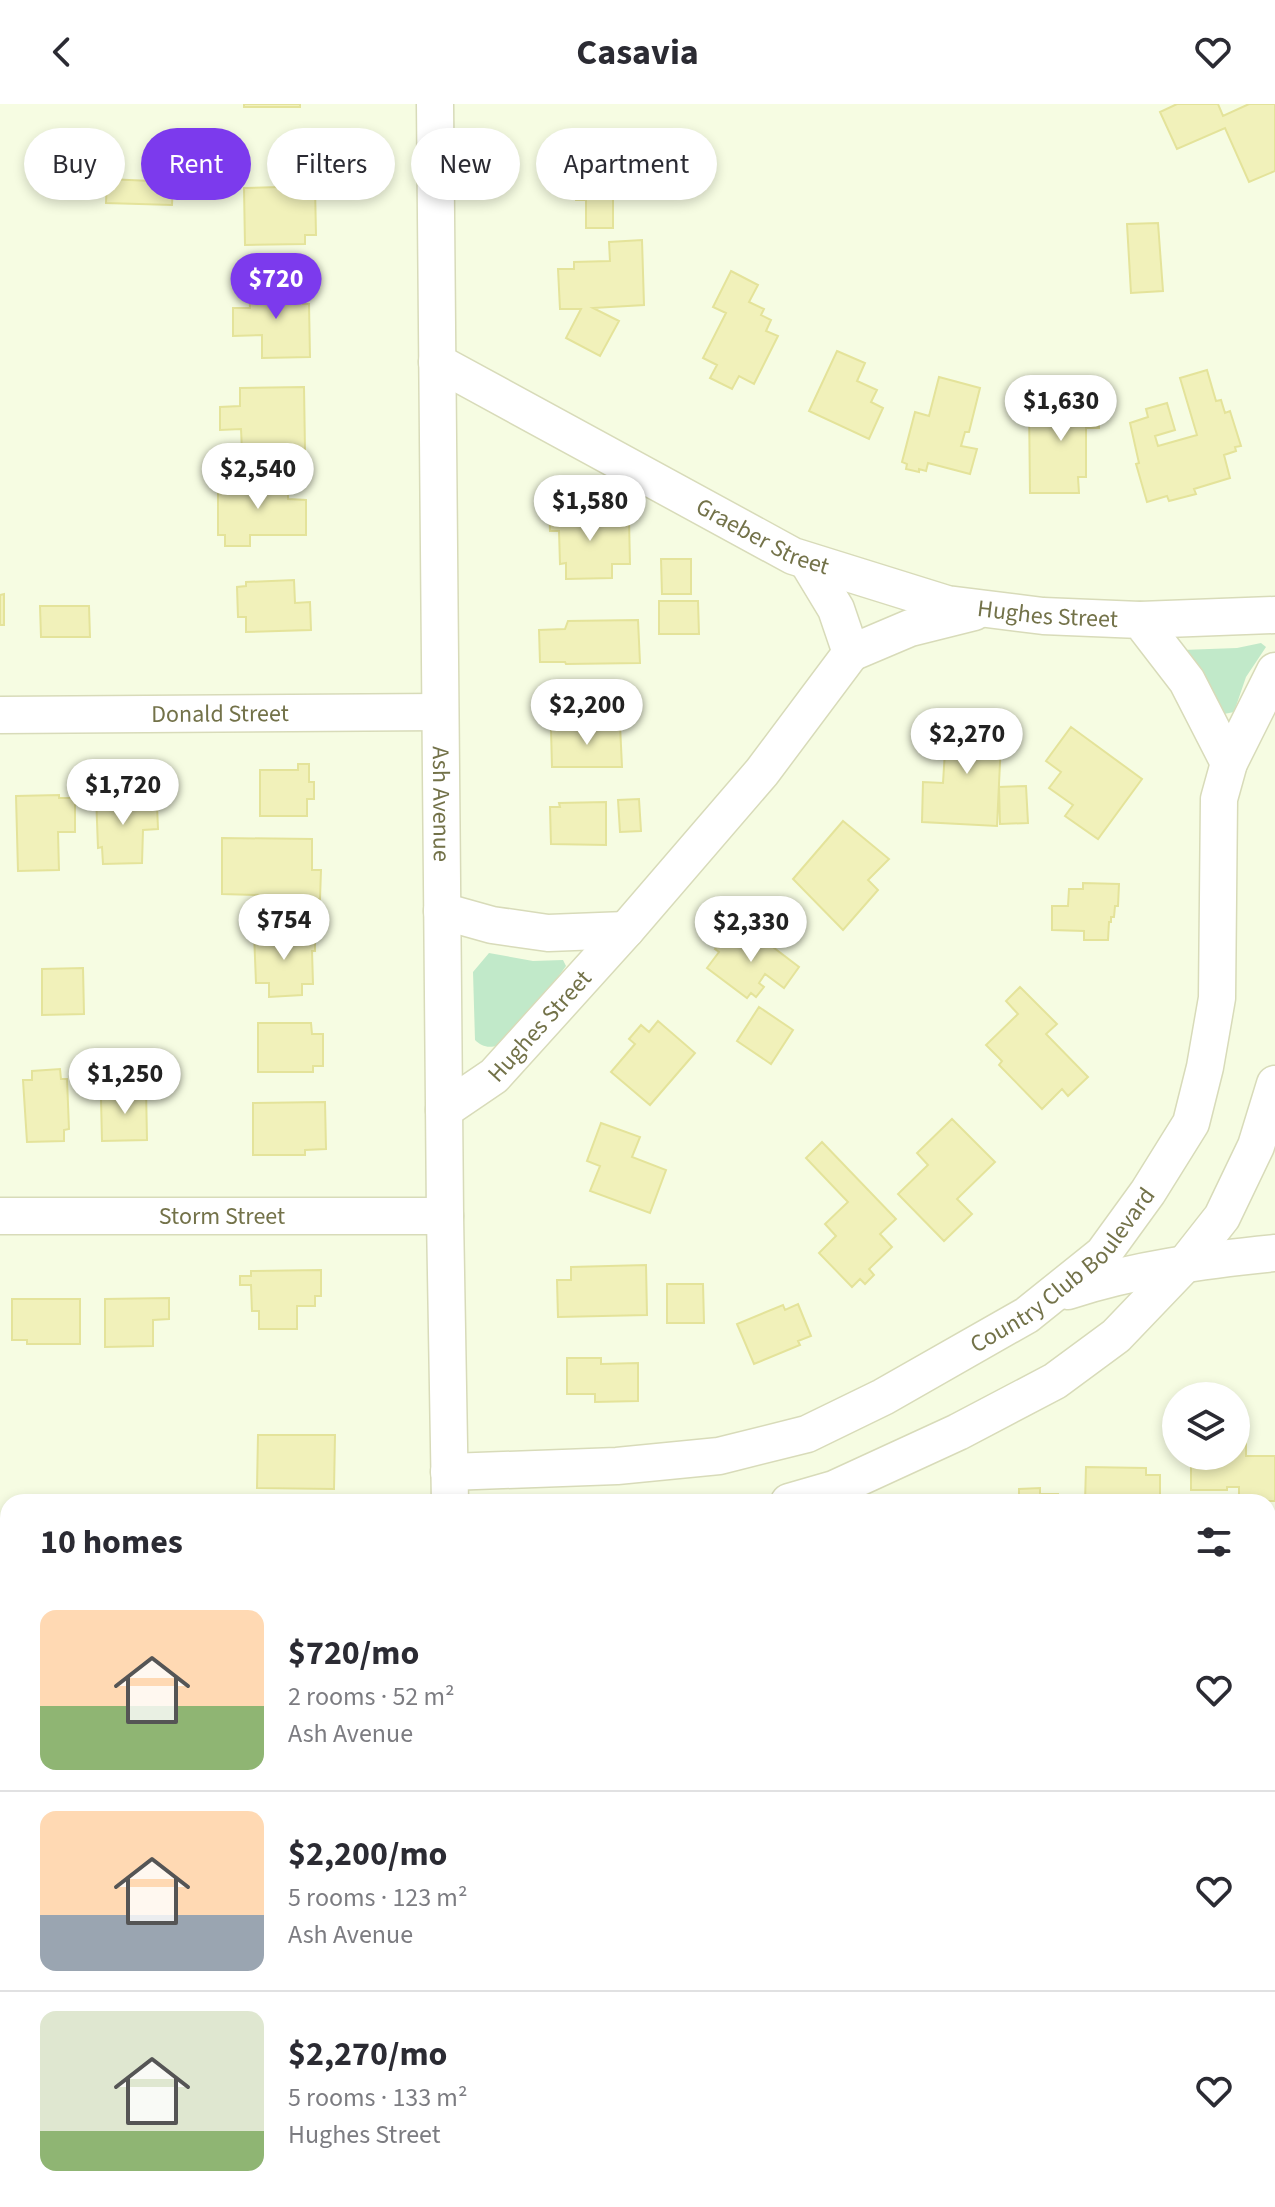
<!DOCTYPE html>
<html lang="en">
<head>
<meta charset="utf-8">
<style>
  :root { --surface:#fff; --page:#f2f2f3; --text:#2b2b33; --muted:#7c7c81; --line:#e1e1e2; --accent:#7c3aed }
  body { margin:0; font-family:"Source Sans 3",sans-serif; background:var(--page); color:var(--text); height:100vh; display:flex; flex-direction:column; font-size:30px; white-space:nowrap }
  * { box-sizing:border-box; margin:0 }
  p { font-size:26px; color:var(--muted) }
  .icon { flex:none; width:44px; height:44px; fill:none; stroke:currentColor; stroke-width:2; stroke-linecap:round; stroke-linejoin:round }
  .map { position:relative; flex:1; overflow:hidden }
  .sheet { position:absolute; left:0px; top:1390px; width:1276px; height:714px; display:flex; flex-direction:column; background:var(--surface); border-radius:24px 24px 0 0; box-shadow:0 4px 12px #0003 }
  .sheet>* { flex:none }
  .hud { position:absolute; left:24px; top:24px; width:800px; height:72px; display:flex; gap:16px }
  .buttons { position:absolute; left:1162px; top:1278px; display:grid; gap:16px }
  .buttons a { display:grid; place-items:center; width:88px; height:88px; border-radius:50%; background:var(--surface); box-shadow:0 4px 12px #0003; font-size:40px }
  .price { position:absolute; translate:-50% -68px; padding:0 18px; border-radius:28px; background:#fff; color:#222; font-size:26px; line-height:52px; filter:drop-shadow(0 2px 4px #0008) }
  .price::after { content:''; position:absolute; left:50%; top:48px; width:24px; height:18px; margin-left:-12px; background:inherit; clip-path:polygon(0 0,100% 0,50% 100%) }
  .price.current { background:var(--accent); color:#fff }
  ul { padding:0; list-style:none }
  li { display:flex; align-items:center; gap:24px; height:200px; padding:0 40px }
  li+li { border-top:2px solid var(--line) }
  li span { display:grid; place-items:center; flex:none; width:224px; height:160px; border-radius:16px; color:#555 }
  li>.icon { margin-inline-start:auto }
  span .icon { width:96px; height:96px; fill:#fffc; stroke-width:1 }
  li b { font-size:34px }
  h2 { display:flex; justify-content:space-between; align-items:center; height:96px; padding:0 40px; font-size:34px }
  .chip { padding:0 28px; border-radius:36px; background:var(--surface); box-shadow:0 4px 12px #0003; font-size:28px; line-height:72px }
  .chip.current { background:var(--accent); color:#fff }
  header { display:flex; justify-content:space-between; align-items:center; height:104px; padding:0 40px; background:var(--surface); font-size:36px; font-weight:700 }
  .map>svg:first-child { display:block }
  .green { fill:#c1e9c9 }
  .building { fill:#f1f1ba; stroke:#e4e39a; stroke-width:2 }
  .lines { fill:none; stroke-linecap:round; stroke-linejoin:round }
  .minor-casing { stroke:#d8dbb9; stroke-width:39 }
  .minor { stroke:#fff; stroke-width:36 }
  .labels { text-anchor:middle; dominant-baseline:central; stroke-width:8; stroke-linejoin:round; paint-order:stroke }
  .street-label { font-size:24px; fill:#737249; stroke:#faffe8 }
</style>
</head>
<body>
<header><svg class="icon" aria-label="back" viewBox="0 0 24 24"><path d="M15 5l-7 7 7 7"/></svg>Casavia<svg class="icon" aria-label="heart" viewBox="0 0 24 24"><path d="M12 20l-8-8c-3-5 5-10 8-4 3-6 11-1 8 4z"/></svg></header>
<div class="map">
<svg width="1275" height="2103" viewBox="0 0 1275 2103">
  <rect width="100%" height="100%" fill="#f6fce2"/>
  <path class="green" d="M1261 539 1266 543 1246 573 1234 608 1224 610 1182 546 1237 544Z
    M489 849 533 857 563 856 566 862C554 878 515 935 498 941 489 945 481 942 475 936L473 868Z
    M0 1517H8V2096H314L313 2103H0Z"/>
  <path class="building" d="M244 0H300V3H244Z
    M1177 0H1218L1223 12 1249 0H1275V67L1249 78 1225 24 1177 45 1160 8Z
    M576 44H630V55H651V89H632V95H613V124H586V96H576Z
    M107 75 173 78 172 101 106 99Z
    M315 82 316 131H305V140L245 141 244 84Z
    M1158 119 1163 187 1131 189 1127 120Z
    M642 136 644 201 593 204 619 217 600 252 566 234 581 205H560L558 165H574V158L610 157 609 138Z
    M731 167 758 181 749 198 764 205 761 211 771 216 766 227 778 232 754 280 739 272 732 285 710 274 717 261 703 254 726 209 713 203Z
    M249 181H303V200H309L310 253 262 254V231L233 232V204H250Z
    M837 247 865 259 857 277 877 286 871 298 883 304 869 335 809 307Z
    M1207 266 1216 297 1221 296 1225 309 1230 307 1241 342 1235 343 1236 347 1224 351 1230 374 1194 385 1196 390 1169 397 1167 392 1147 398 1136 360 1139 359 1130 319 1148 313 1146 305 1167 299 1175 326 1155 332 1158 342 1197 331 1180 274Z
    M939 273 980 284 969 328H965L961 342 977 345 970 370 928 359 926 367 919 365V368L906 365 907 360 902 358 915 308 929 312Z
    M304 283 305 347H242L241 325 220 326V303L240 302V284Z
    M1099 291V324H1086V373H1078L1079 389H1030L1029 301H1054V292Z
    M218 377H288V395L306 396V431H250V442H225V431H218Z
    M581 402 582 412H612V416H629L630 460H612V474L566 475V459L560 460 559 427H550L549 403Z
    M661 455H691V490H662Z
    M294 476 295 499 310 498 311 526 246 528V513H238L237 483 246 482V478Z
    M4 490V521H0V491Z
    M659 497H698L699 530H659Z
    M40 502H89L90 533H41Z
    M638 516 640 559 566 560 565 558H540L539 526 565 525 568 517Z
    M947 614 1002 617 997 722 922 718 923 678 943 679Z
    M620 621 622 663H552L551 625Z
    M1071 623 1142 675 1098 735 1065 712 1073 701 1049 684 1061 668 1046 657Z
    M298 660H309V678H314V695H307V712H260V666H298Z
    M1026 682 1028 719 1000 720 999 683Z
    M141 689 142 701H157L158 725 143 726 142 759 103 760 102 743 98 744 96 691Z
    M59 691V694H75V728H58L59 766 18 767 16 692Z
    M639 695 641 727 620 728 618 696Z
    M606 698V741L551 740 550 703H560L559 699Z
    M843 717 889 755 868 776 878 786 843 826 793 775Z
    M222 734 312 735V766H321L320 795H309V800L258 799 259 791 222 790Z
    M1083 779 1119 780 1118 802H1115L1114 813H1111V818H1109L1108 836H1084V827L1052 826V802H1068L1069 785H1083Z
    M748 824 799 863 784 884 765 870 759 879 764 883 756 893 751 889 747 894 707 864 719 848 715 845 727 830 737 838Z
    M311 828V834H315V847H312L313 880H302V891L269 893V879H256L254 829Z
    M83 864 84 910 42 911V865Z
    M1020 883 1057 920 1046 930 1088 973 1068 992 1062 985 1042 1005 999 961 1002 957 986 941 1018 910 1006 897Z
    M759 903 793 926 771 960 737 937Z
    M658 917 695 949 650 1001 611 968 635 940 629 935 641 921 649 928Z
    M258 919H311L312 930H323V962H313V968H258Z
    M60 965 61 975H67L69 1025 64 1026V1037L27 1038 23 976H32V967Z
    M146 984 147 1036 102 1037 101 995H120V985Z
    M325 998 326 1045 305 1046V1051H253V999Z
    M952 1015 995 1058 957 1095 972 1110 944 1137 898 1090 928 1061 917 1049Z
    M601 1019 640 1033 632 1053 666 1066 650 1109 590 1087 600 1062 587 1057Z
    M822 1038 896 1115 880 1130 892 1143 869 1165 874 1171 865 1180 860 1175 852 1183 819 1149 836 1132 825 1120 848 1098 806 1054Z
    M646 1161 647 1211 558 1213 557 1176H571V1163Z
    M321 1166V1192H315V1202H297V1225H259V1207H252L251 1181H240V1172H251V1167Z
    M667 1180H703L704 1219H667Z
    M169 1194V1215L153 1216V1242L105 1243V1195Z
    M12 1195H80V1240H27V1236H12Z
    M798 1200 811 1232 798 1237 800 1241 754 1260 737 1220 783 1201 785 1206Z
    M567 1254H601V1260L638 1259V1297L595 1298V1290H567Z
    M258 1331H335L334 1385 257 1384Z
    M1236 1333H1246V1352H1275V1397H1239V1383H1227V1386H1191V1352H1236Z
    M1086 1363 1146 1364V1371H1160V1398H1085Z
    M1040 1384V1390H1058V1398H1013V1391H1019V1385Z
    M1269 1676H1275V1735L1268 1734Z
    M581 2099 625 2100V2103H580Z"/>
  <g class="lines">
    <defs>
      <g id="minor">
        <path id="s1" d="M435 0 445 1112 450 1398"/>
        <path id="s2" d="M437 258 793 452 947 500 1043 512 1140 516 1187 577 1229 659"/>
        <path d="M807 457 836 505 851 549"/>
        <path d="M1140 516 1275 511"/>
        <path d="M851 549 910 524 974 508"/>
        <path id="s3" d="M0 611 440 608"/>
        <path d="M442 807 492 821 548 829 626 826"/>
        <path id="s4" d="M444 1006 494 972 626 826 762 668 851 549"/>
        <path id="s5" d="M0 1112H445"/>
        <path d="M1068 1187C1135 1165 1205 1156 1275 1149"/>
        <path id="s6" d="M449 1368 617 1362 719 1352 807 1330 883 1293 1027 1211 1103 1150 1148 1088 1191 1019 1205 963 1217 894 1219 695 1229 659 1275 567"/>
        <path d="M789 1398 834 1385 958 1328 1055 1277 1116 1232 1185 1160 1222 1113 1256 1042 1275 980"/>
        <path d="M1268 1830H1275"/>
        <path d="M463 2096V2103"/>
        <path d="M1080 2096 1081 2103"/>
      </g>
    </defs>
    <use href="#minor" class="minor-casing"/>
    <use href="#minor" class="minor"/>
  </g>
  <g class="labels">
    <g class="street-label">
      <text stroke="none"><textPath href="#s2" startOffset="370">Graeber Street</textPath></text>
      <text stroke="none"><textPath href="#s2" startOffset="668">Hughes Street</textPath></text>
      <text stroke="none"><textPath href="#s3" startOffset="220">Donald Street</textPath></text>
      <text stroke="none"><textPath href="#s1" startOffset="700">Ash Avenue</textPath></text>
      <text stroke="none"><textPath href="#s4" startOffset="128">Hughes Street</textPath></text>
      <text stroke="none"><textPath href="#s5" startOffset="222">Storm Street</textPath></text>
      <text stroke="none"><textPath href="#s6" startOffset="668">Country Club Boulevard</textPath></text>
    </g>
  </g>
</svg>
<div class="buttons">
<a><svg class="icon" aria-label="layers" viewBox="0 0 24 24"><path d="M12 4l9 5-9 5-9-5zM3 14l9 5 9-5"/></svg></a>
</div>
<b class="price current" style="left:276px;top:217px">$720</b>
<b class="price" style="left:1061px;top:339px">$1,630</b>
<b class="price" style="left:258px;top:407px">$2,540</b>
<b class="price" style="left:590px;top:439px">$1,580</b>
<b class="price" style="left:587px;top:643px">$2,200</b>
<b class="price" style="left:967px;top:672px">$2,270</b>
<b class="price" style="left:123px;top:723px">$1,720</b>
<b class="price" style="left:284px;top:858px">$754</b>
<b class="price" style="left:751px;top:860px">$2,330</b>
<b class="price" style="left:125px;top:1012px">$1,250</b>
<div class="hud">
<a class="chip">Buy</a>
<a class="chip current">Rent</a>
<a class="chip">Filters</a>
<a class="chip">New</a>
<a class="chip">Apartment</a>
</div>
<section class="sheet">
<h2>10 homes<svg class="icon" aria-label="filters" viewBox="0 0 24 24"><path d="M4 7h16M4 17h16"/><circle cx="9" cy="7" r="2"/><circle cx="15" cy="17" r="2"/></svg></h2>
<ul>
<li><span style="background:linear-gradient(#ffd9b3 60%,#8fb573 0)"><svg class="icon" aria-label="home" viewBox="0 0 24 24"><path d="M3 11l9-7 9 7M6 9v11h12V9"/></svg></span><div><b>$720/mo</b><p>2 rooms · 52 m²</p><p>Ash Avenue</p></div><svg class="icon" aria-label="heart" viewBox="0 0 24 24"><path d="M12 20l-8-8c-3-5 5-10 8-4 3-6 11-1 8 4z"/></svg></li>
<li><span style="background:linear-gradient(#ffd9b3 65%,#9aa5b1 0)"><svg class="icon" aria-label="home" viewBox="0 0 24 24"><path d="M3 11l9-7 9 7M6 9v11h12V9"/></svg></span><div><b>$2,200/mo</b><p>5 rooms · 123 m²</p><p>Ash Avenue</p></div><svg class="icon" aria-label="heart" viewBox="0 0 24 24"><path d="M12 20l-8-8c-3-5 5-10 8-4 3-6 11-1 8 4z"/></svg></li>
<li><span style="background:linear-gradient(#dfe7d0 75%,#8fb573 0)"><svg class="icon" aria-label="home" viewBox="0 0 24 24"><path d="M3 11l9-7 9 7M6 9v11h12V9"/></svg></span><div><b>$2,270/mo</b><p>5 rooms · 133 m²</p><p>Hughes Street</p></div><svg class="icon" aria-label="heart" viewBox="0 0 24 24"><path d="M12 20l-8-8c-3-5 5-10 8-4 3-6 11-1 8 4z"/></svg></li>
</ul>
</section>
</div>
</body>
</html>
